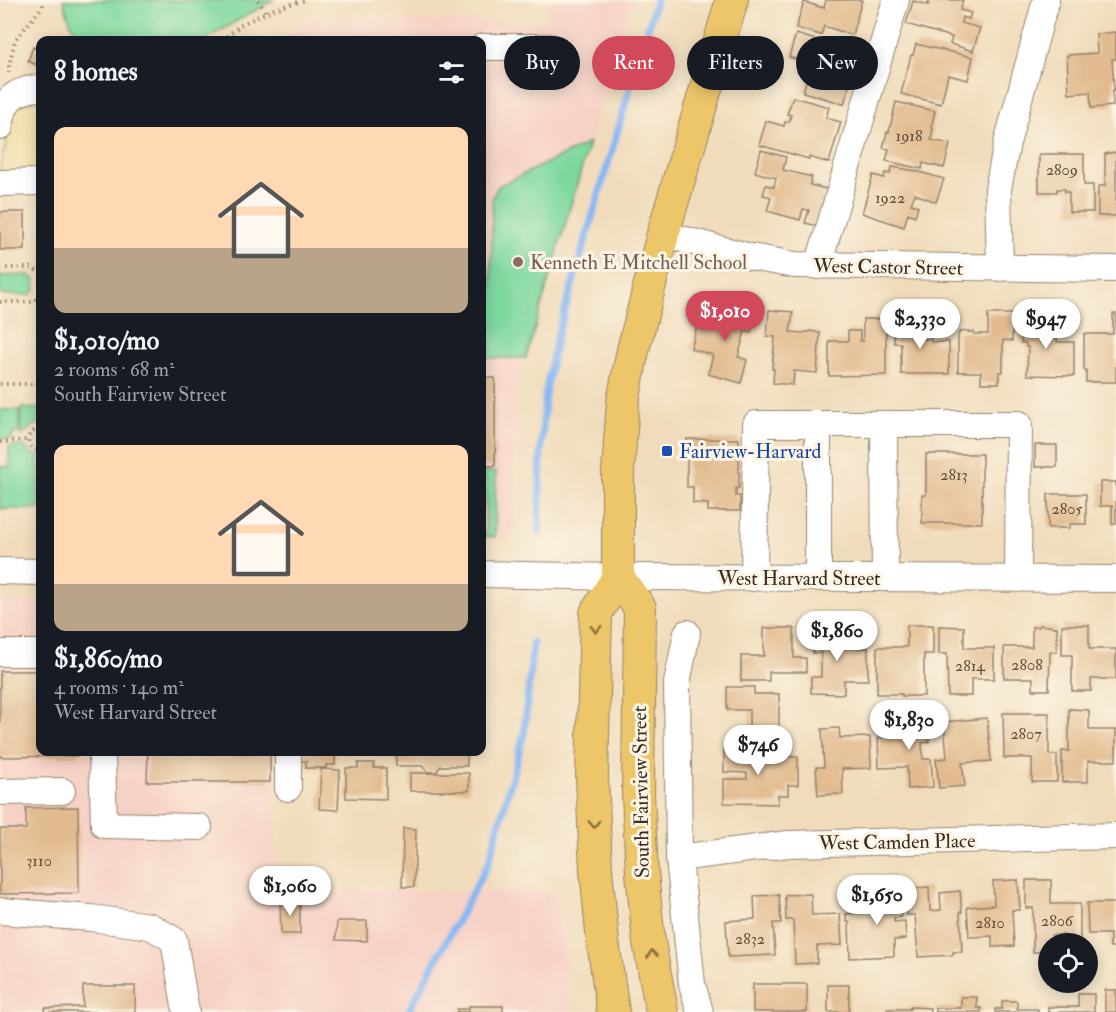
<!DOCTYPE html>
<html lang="en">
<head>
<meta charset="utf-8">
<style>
  :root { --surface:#171b24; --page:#242831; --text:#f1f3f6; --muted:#9ea1a6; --accent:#d1495b }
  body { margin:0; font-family:"IM FELL Double Pica",serif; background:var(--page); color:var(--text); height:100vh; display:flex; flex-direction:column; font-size:22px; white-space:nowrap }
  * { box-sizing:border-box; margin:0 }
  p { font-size:20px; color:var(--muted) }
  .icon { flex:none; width:33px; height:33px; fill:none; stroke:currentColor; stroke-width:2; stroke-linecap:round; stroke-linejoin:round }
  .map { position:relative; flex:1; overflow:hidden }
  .panel { position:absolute; left:36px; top:36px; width:450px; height:720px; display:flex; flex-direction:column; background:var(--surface); border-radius:12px; box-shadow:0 3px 15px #0003 }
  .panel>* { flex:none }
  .guide { position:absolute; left:504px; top:36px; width:522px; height:54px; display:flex; gap:12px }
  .controls { position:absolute; left:1038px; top:933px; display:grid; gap:12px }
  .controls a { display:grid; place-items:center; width:60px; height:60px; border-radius:50%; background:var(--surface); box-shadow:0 3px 15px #0003; font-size:30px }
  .price { position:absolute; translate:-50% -51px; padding:0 14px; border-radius:21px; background:#fff; color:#222; font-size:20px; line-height:39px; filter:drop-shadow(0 2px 3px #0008) }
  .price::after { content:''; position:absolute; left:50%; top:36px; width:18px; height:14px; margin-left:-9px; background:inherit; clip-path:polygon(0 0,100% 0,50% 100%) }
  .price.active { background:var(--accent); color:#fff }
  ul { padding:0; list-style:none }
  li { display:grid; align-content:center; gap:12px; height:318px; padding:0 18px }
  li span { display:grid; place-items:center; height:186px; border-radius:12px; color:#555 }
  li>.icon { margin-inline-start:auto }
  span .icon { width:108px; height:108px; fill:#fffc; stroke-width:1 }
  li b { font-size:26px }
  h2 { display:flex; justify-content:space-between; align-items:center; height:72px; padding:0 18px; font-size:26px }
  .pill { padding:0 21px; border-radius:27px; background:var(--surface); box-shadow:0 3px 15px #0003; font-size:21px; line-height:54px }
  .pill.active { background:var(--accent); color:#fff }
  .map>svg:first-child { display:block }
  .built { fill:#f6d1c5 }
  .green { fill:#7dd89e; stroke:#5c815e; stroke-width:1.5 }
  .sand { fill:#eeda9e; stroke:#94825e; stroke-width:1.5 }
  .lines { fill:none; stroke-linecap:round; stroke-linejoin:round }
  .stream { stroke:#88b7f3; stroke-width:7 }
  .building { fill:#e2bc90 }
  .minor-casing { stroke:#96836c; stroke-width:28 }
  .major-casing { stroke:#96836c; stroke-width:34 }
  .path { stroke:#96836c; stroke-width:4; stroke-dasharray:1.5 4.5; stroke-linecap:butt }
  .minor { stroke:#fff; stroke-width:26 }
  .major { stroke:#ecc669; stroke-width:32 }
  .oneway { stroke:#8b7040 }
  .education-dot { fill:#8d6e63; stroke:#fcf5e5; stroke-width:2 }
  .transit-dot { fill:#1a4fb4; stroke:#fcf5e5; stroke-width:2 }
  .labels { text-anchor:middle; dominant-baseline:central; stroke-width:6; stroke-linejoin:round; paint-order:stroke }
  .number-label { font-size:16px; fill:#654e3a }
  .education-label { font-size:20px; fill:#785e54; stroke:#fcf5e5; text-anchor:start }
  .street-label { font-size:20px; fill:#3b2a1e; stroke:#fcf5e5 }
  .transit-label { font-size:20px; fill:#164399; stroke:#fcf5e5; text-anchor:start }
</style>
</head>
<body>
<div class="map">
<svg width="1116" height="1012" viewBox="0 0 1116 1012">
  <rect width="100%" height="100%" fill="#fcf5e5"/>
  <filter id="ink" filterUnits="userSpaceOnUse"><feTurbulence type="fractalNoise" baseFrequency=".0167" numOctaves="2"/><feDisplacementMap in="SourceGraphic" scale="12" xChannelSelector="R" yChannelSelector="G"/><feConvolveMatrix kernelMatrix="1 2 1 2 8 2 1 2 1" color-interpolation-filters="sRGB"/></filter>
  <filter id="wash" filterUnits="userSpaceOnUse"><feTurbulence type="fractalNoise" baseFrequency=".008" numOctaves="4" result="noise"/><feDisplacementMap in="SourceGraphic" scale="24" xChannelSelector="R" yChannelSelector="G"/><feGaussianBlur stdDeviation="1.35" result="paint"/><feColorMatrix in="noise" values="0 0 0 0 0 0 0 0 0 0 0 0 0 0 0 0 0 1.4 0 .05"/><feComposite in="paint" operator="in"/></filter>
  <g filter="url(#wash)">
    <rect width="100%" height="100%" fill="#f0dcbb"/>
    <path class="built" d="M550 0H632L514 398V537H482V40H286L306 20 545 21Z
      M0 601H40V752H275L276 889 555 892 573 1012H0Z"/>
    <path class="green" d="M63 0H273L213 35 206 40H81L70 22Z
      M589 143 526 358H482V289L491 288 492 199 498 186Z
      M30 275 35 280V290L30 295H0V276Z
      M21 408 40 409 39 424C28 425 29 433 21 436Z
      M0 410H19V433L12 434V439H0Z
      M13 446H25C28 452 33 455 40 456V509H0V467H9V447Z
      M482 472H496L495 537H485L486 480H482Z"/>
    <path class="sand" d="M40 99V175L2 174 0 167 2 156 6 146 7 135 15 109 25 103Z"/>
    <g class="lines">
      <path class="stream" d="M539 532 541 449 545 396 555 344 656 0
        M408 1012 489 862 524 734 533 642"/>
    </g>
    <g id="blocks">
      <path class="building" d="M826 0H862L852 35 824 26 821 35 796 28 804 2 824 8Z
        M929 0H963L960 10 971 13 969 19 962 17 961 23 980 28 973 51 950 44 952 37 906 24 913 1 928 5Z
        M1116 32V59H1112L1114 91H1112L1113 106 1091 108 1090 92 1069 94 1067 55 1097 53 1096 34Z
        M796 34 819 41 817 46 826 49 828 40 839 44 836 51 847 55 842 70 853 73 844 104 803 92 808 75 798 72 799 68 805 69 807 63 789 57Z
        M916 44 973 57 968 80 948 75 941 104 901 94 911 55H913Z
        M33 47 40 50V66L28 61Z
        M793 97 829 107 826 118 841 122 829 163 809 157V159L759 145 766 121 784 126 785 122H789L791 115 787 114Z
        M896 102 935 111 931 128 933 129 931 140 950 144 944 168 923 163 922 169 886 161 889 149 883 148 887 132H889Z
        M761 150 786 157 783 170 812 177 810 185 827 189 818 226 805 223 809 210 803 209 800 220 767 211 771 197 763 195 766 185 774 187 776 178 755 172Z
        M1116 152V216H1098V186H1105V154Z
        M1039 154H1084V185H1093V212H1069V192H1065V189H1057V192H1039Z
        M892 167 916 171 944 179 936 202 915 194 911 204 918 206 915 216 908 213 904 227 862 213 873 175 884 178 885 173 890 174Z
        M0 212H25V250H0Z
        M733 303 757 309 751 333 745 331 738 357 747 360 741 383 708 374 713 355 691 349 699 318 717 323V319L728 322Z
        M769 310 793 312 790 332 804 333 805 332H810V331L820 333 817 373 794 371 793 385 773 383 774 369H772L775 337 767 336Z
        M988 314H1012V341L1003 340V372H999V383H981V372H958V334H959V332L969 331V332H974V334H988Z
        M1113 314H1116V382H1086V370H1084V334H1113Z
        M894 318 919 319V339H931V342H949V374H901V343H894Z
        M1021 318H1046V338H1052V331H1057V342H1074V376L1027 375 1028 347H1026V343H1021Z
        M863 319H886V375L829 376V341H848V331H860V341H863Z
        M482 377 495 378V466H482Z
        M687 439H739V488H736V496H740V511H708V504L693 503V487H687Z
        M1035 445H1057V467H1035Z
        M926 454H982V523H922V495H926Z
        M1100 482H1116V524H1112V506H1100Z
        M1048 494H1086V524H1070V528H1048Z
        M813 625H838V648H868V680H844V694L811 693V677H821V653H813Z
        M907 625H933V654H924V696H902V694H877V647H907Z
        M1039 625 1057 627V652H1050L1049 690H1033V678H1004V647H1032V627H1039Z
        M1062 625H1089V649H1116V679H1091V691H1072V655H1062Z
        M939 626 964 627V648H994V679H971V696H948L947 654H939Z
        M764 628H794V658H806V672H769V681H741V656H764Z
        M0 671H40V752H77V756L0 757Z
        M727 687H754V694H779V740H778V744H750V741H749V710H727Z
        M1069 709 1089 710V730H1116V761H1088V782H1062V751H1069Z
        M1003 713H1049V755H1057V782H1032V758H1004Z
        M928 715 929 742 922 743 923 759H931L933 787 908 789 907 767 879 768 878 738 899 736 898 717Z
        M987 718 991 761 962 763 965 786 939 788 936 759 947 758 944 722Z
        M839 728 840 738 870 737 871 768 842 769 843 794 818 795 816 767H824L822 729Z
        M724 746H753V756L798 757V785H788V795H778V804L724 803V779H747V773L724 772Z
        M148 752H270V782H147Z
        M299 752H335V765H326V768H306V761H299Z
        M396 752H467V766H441L436 772H428L422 766H396Z
        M358 763H374V768H386V799L346 798V768H358Z
        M321 769 340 770 338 810 319 809Z
        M410 773H469V791H410Z
        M78 807 79 893 0 894V829H26V808Z
        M403 828 416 829 414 887H402Z
        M1018 880 1020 910H1012L1014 946 992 947V936L969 937 967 907 994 905 993 881Z
        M1026 880H1051V904H1080V944H1064V935H1051V944H1048V952H1033V908H1026Z
        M900 887 901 917 894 918V922L905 921 906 939 894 940V956L850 958 849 922H847L846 914 874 912 873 889Z
        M929 887 930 911 941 910 940 893 960 891 962 912H960L962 952H953V955L918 957 915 915H907L905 889Z
        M811 894 812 915 840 914 842 945 817 946V963L795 964 793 920H786L785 895Z
        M779 895 781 923H773L775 955 728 957 726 921 755 919 754 896Z
        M280 900H300V934H281Z
        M1087 903H1116V947H1110V934H1088Z
        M337 921H367V941L336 940Z
        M753 984H807V1012H753Z
        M828 985H849V1012H828Z
        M83 986H135V1012H45V1008L83 1007Z
        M1105 990H1116V1012H1105Z
        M1078 994H1094V1012H1048V1007H1078Z
        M961 997H977V1008H981V1012H935V1008H961Z
        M1002 1001H1017V1009H1038V1012H995V1009H1002Z
        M469 1006H503V1012H457V1009H469Z
        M910 1007 930 1008V1012H887V1009H910Z"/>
    </g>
  </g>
  <g filter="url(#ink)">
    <use href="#blocks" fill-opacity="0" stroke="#96836c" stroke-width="1.5"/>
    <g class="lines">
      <defs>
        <path id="minor" d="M482 47H549
          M0 127C3 100 13 90 40 88
          M0 183 40 182
          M663 234 751 257 795 265 1116 269
          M818 266 896 0
          M1000 268 998 189 1007 143 1046 0
          M818 424V578
          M884 424 885 578
          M0 571 40 572
          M482 574 618 577 1116 579
          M754 578 756 424H1019L1018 579
          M687 633 677 683 679 858 692 984 700 1012
          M0 653H40
          M102 752 104 825 199 827
          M288 752V788
          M0 792 62 791
          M679 858 788 844 1116 836
          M0 911 91 918 150 926 174 940 186 1012"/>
        <path id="major" d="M618 577 640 608 638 794 642 873 649 942 662 1012
          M613 1012 603 942 596 870 592 777 596 613 618 577V472L623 401 633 350 663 234 732 0"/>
      </defs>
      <use href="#minor" class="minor-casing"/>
      <use href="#major" class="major-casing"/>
      <path class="path" d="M258 0 266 13
        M222 40 242 24 274 9 306 0
        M9 73V65L15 40 43 6V0
        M0 268H32L40 273
        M0 302H33L40 297
        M0 384H40
        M40 429C24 432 25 448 40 451
        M0 442C10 442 18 440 28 440"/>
      <use href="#minor" class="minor"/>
      <use href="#major" class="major"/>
    </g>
    <defs><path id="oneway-chevron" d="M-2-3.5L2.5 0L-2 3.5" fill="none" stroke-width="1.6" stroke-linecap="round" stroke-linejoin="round" transform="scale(1.5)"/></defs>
    <g class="oneway">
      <use href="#oneway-chevron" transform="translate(596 629) rotate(91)"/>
      <use href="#oneway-chevron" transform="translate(594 824) rotate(88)"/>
      <use href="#oneway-chevron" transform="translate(652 954) rotate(-100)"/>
    </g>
  </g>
  <circle class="education-dot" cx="518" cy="262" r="6"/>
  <rect class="transit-dot" x="661" y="445" width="12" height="12" rx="3"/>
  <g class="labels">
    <g class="number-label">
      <text x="909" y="136">1918</text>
      <text x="1062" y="170">2809</text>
      <text x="890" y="198">1922</text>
      <text x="954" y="475">2813</text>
      <text x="1067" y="509">2805</text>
      <text x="1027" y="665">2808</text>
      <text x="970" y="666">2814</text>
      <text x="1026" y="734">2807</text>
      <text x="39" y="861">3110</text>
      <text x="1057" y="921">2806</text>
      <text x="990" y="923">2810</text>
      <text x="750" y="939">2832</text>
    </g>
    <g class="education-label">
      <text x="530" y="262">Kenneth E Mitchell School</text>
    </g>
    <g class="street-label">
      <text transform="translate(888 267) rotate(1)">West Castor Street</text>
      <text x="799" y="578">West Harvard Street</text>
      <text transform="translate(641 792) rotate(-91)">South Fairview Street</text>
      <text transform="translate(897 842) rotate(-1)">West Camden Place</text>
    </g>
    <g class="transit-label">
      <text x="679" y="451">Fairview-Harvard</text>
    </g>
  </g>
</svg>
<div class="controls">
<a><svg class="icon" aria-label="locate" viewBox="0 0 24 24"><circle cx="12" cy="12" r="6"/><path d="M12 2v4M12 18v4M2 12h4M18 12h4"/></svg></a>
</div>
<b class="price active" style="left:725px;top:342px">$1,010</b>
<b class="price" style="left:920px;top:350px">$2,330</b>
<b class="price" style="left:1046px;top:350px">$947</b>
<b class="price" style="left:837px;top:662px">$1,860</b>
<b class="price" style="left:909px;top:751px">$1,830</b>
<b class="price" style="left:758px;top:776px">$746</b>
<b class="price" style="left:290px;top:917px">$1,060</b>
<b class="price" style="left:877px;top:926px">$1,650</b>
<div class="guide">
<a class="pill">Buy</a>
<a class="pill active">Rent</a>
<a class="pill">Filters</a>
<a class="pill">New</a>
</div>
<section class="panel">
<h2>8 homes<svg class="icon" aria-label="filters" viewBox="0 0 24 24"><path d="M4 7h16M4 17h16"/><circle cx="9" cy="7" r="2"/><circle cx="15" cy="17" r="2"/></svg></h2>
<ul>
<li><span style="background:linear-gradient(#ffd9b3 65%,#b9a48a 0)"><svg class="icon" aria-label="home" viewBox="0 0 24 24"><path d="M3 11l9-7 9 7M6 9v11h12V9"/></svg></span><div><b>$1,010/mo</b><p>2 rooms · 68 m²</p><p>South Fairview Street</p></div></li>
<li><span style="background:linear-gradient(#ffd9b3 75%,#b9a48a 0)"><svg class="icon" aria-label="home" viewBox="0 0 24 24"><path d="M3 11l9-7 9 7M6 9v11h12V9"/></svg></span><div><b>$1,860/mo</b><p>4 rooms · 140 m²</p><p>West Harvard Street</p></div></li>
</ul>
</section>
</div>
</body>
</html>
